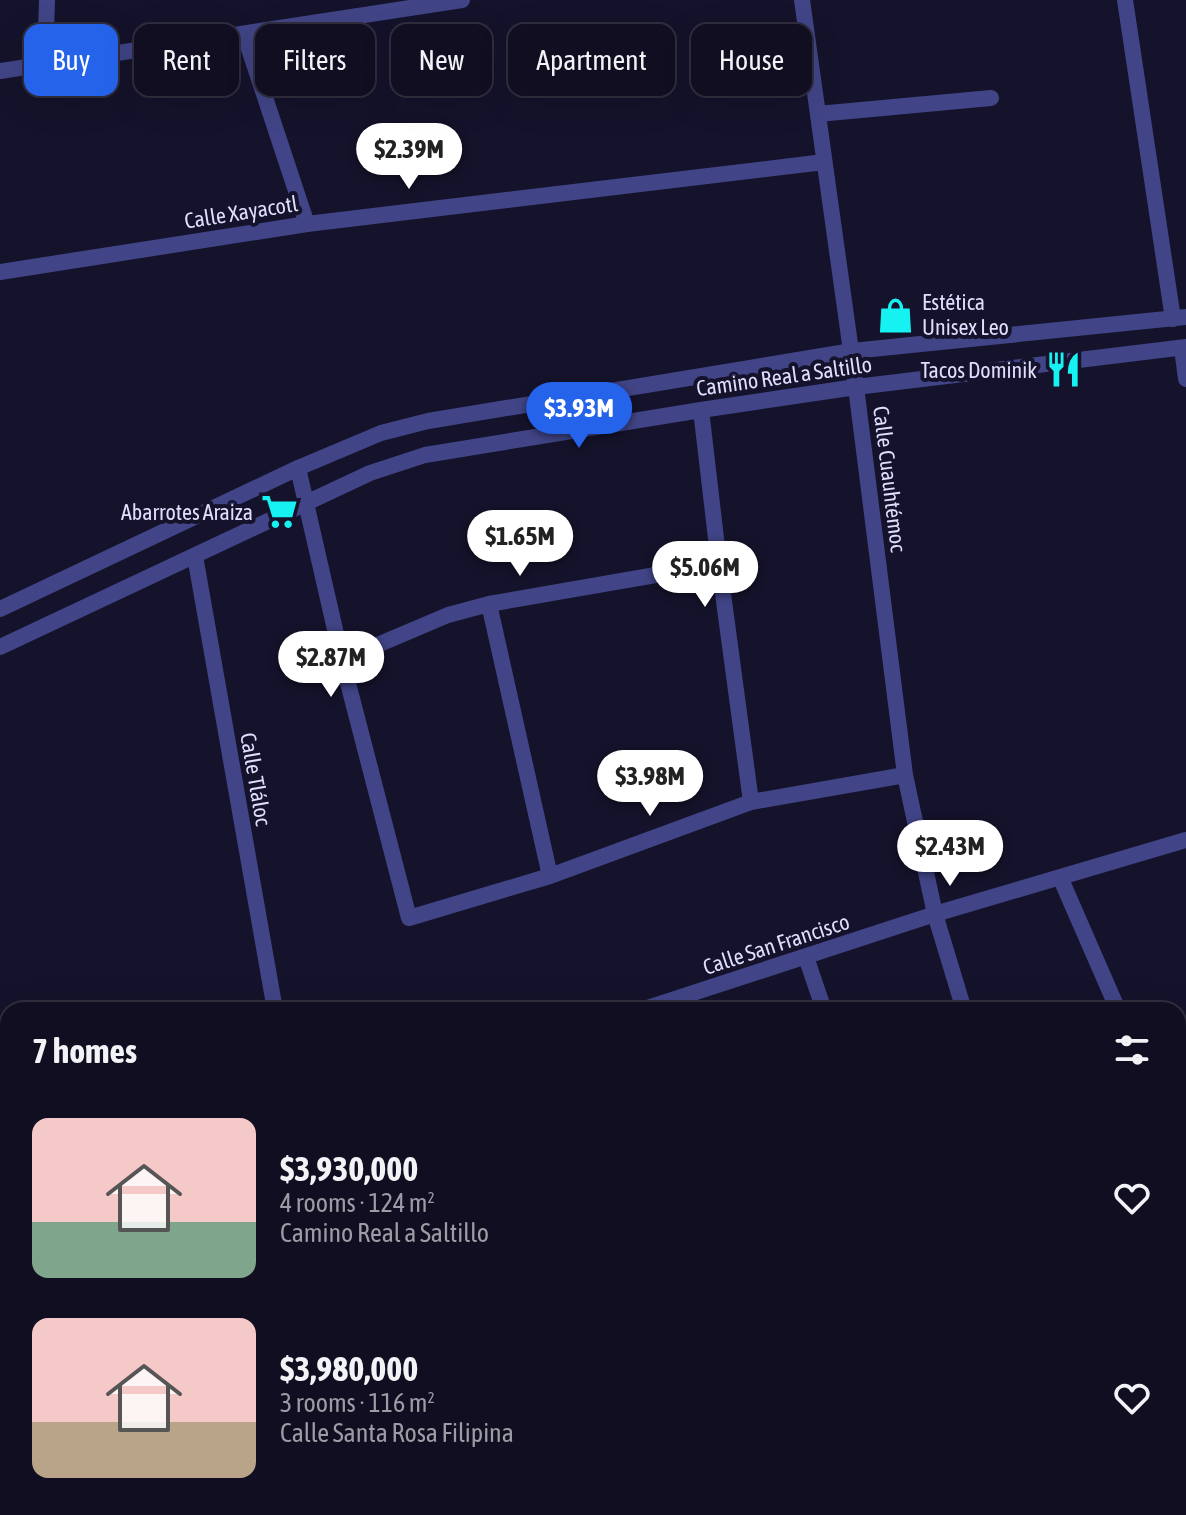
<!DOCTYPE html>
<html lang="en">
<head>
<meta charset="utf-8">
<style>
  :root { --surface:#100e20; --page:#1e1c2d; --text:#f1f3f6; --muted:#9c9ca5; --line:#302e3e; --accent:#2563eb }
  body { margin:0; font-family:"Asap Condensed",sans-serif; background:var(--page); color:var(--text); height:100vh; display:flex; flex-direction:column; font-size:30px; white-space:nowrap }
  * { box-sizing:border-box; margin:0 }
  p { font-size:26px; color:var(--muted) }
  .icon { flex:none; width:44px; height:44px; fill:none; stroke:currentColor; stroke-width:2; stroke-linecap:round; stroke-linejoin:round }
  .map { position:relative; flex:1; overflow:hidden }
  .panel { position:absolute; left:0px; top:1002px; width:1186px; height:514px; display:flex; flex-direction:column; background:var(--surface); border-radius:24px 24px 0 0; box-shadow:0 8px 32px #0002,0 0 0 2px var(--line) }
  .panel>* { flex:none }
  .guide { position:absolute; left:24px; top:24px; width:1138px; height:72px; display:flex; gap:16px }
  .price { position:absolute; translate:-50% -68px; padding:0 18px; border-radius:28px; background:#fff; color:#222; font-size:26px; line-height:52px; filter:drop-shadow(0 2px 4px #0008) }
  .price::after { content:''; position:absolute; left:50%; top:48px; width:24px; height:18px; margin-left:-12px; background:inherit; clip-path:polygon(0 0,100% 0,50% 100%) }
  .price.on { background:var(--accent); color:#fff }
  ul { padding:0; list-style:none }
  li { display:flex; align-items:center; gap:24px; height:200px; padding:0 32px }
  li span { display:grid; place-items:center; flex:none; width:224px; height:160px; border-radius:16px; color:#555 }
  li>.icon { margin-inline-start:auto }
  span .icon { width:96px; height:96px; fill:#fffc; stroke-width:1 }
  li b { font-size:34px }
  h2 { display:flex; justify-content:space-between; align-items:center; height:96px; padding:0 32px; font-size:34px }
  .tag { padding:0 28px; border-radius:16px; background:var(--surface); box-shadow:0 8px 32px #0002,0 0 0 2px var(--line); font-size:28px; line-height:72px }
  .tag.on { background:var(--accent); color:#fff }
  .map>svg:first-child { display:block }
  .lines { fill:none; stroke-linecap:round; stroke-linejoin:round }
  .minor { stroke:#414587; stroke-width:16 }
  .tertiary { stroke:#414587; stroke-width:16 }
  .labels { text-anchor:middle; dominant-baseline:central; stroke-width:8; stroke-linejoin:round; paint-order:stroke }
  .street-label { font-size:22px; fill:#dfdefd; stroke:#15132b }
  .poi-label { font-size:22px; fill:#dfdefd; stroke:#15132b; text-anchor:end }
</style>
</head>
<body>
<div class="map">
<svg width="1186" height="1515" viewBox="0 0 1186 1515">
  <rect width="100%" height="100%" fill="#15132b"/>
  <g class="lines">
    <path class="minor" d="M802 0 856 387 905 775 935 914 964 1010
      M1125 0 1173 319
      M244 34 307 224
      M45 64 47 0
      M0 71 462 0
      M818 114 991 98
      M0 272 307 224 824 162
      M1182 348 1186 379
      M701 410 719 564 751 802
      M298 468 342 660 409 918 550 876 751 802 905 775
      M195 556 275 1010
      M489 604 550 876
      M342 660 448 615 489 604 719 564
      M1060 877 1118 1010
      M806 957 824 1010
      M641 1010 935 914 1186 840
      M0 1096 8 1154
      M1178 1106 1186 1104
      M1178 1160 1186 1184
      M1178 1204 1186 1201
      M52 1508 53 1515
      M1042 1508 1044 1515
      M543 1515V1511L546 1508
      M743 1515V1508"/>
    <path class="tertiary" d="M0 609 298 468 381 433 428 421 852 351 1186 317
      M0 647 370 473 425 455 701 410 856 387 1186 347"/>
  </g>
  <defs>
    <symbol id="shop-bare" viewBox="-9 -9 18 18"><path d="M-5-2.5h2.3a2.7 3.5 0 0 1 5.4 0H5L5.5 6h-11ZM-1.5-2.5h3a1.5 2.3 0 0 0-3 0Z" fill="#16f1f1" stroke="#15132b" stroke-width="2.5" paint-order="stroke"/></symbol>
    <symbol id="restaurant-bare" viewBox="-9 -9 18 18"><path d="M-5-6h1v4h1v-4h1v4h1v-4h1v5L-1.5 .5V6h-2V.5L-5-1ZM5-6V6H3V1.5H1.5Q1.5-4 5-6Z" fill="#16f1f1" stroke="#15132b" stroke-width="2.5" paint-order="stroke"/></symbol>
    <symbol id="supermarket-bare" viewBox="-9 -9 18 18"><path d="M-6-5.5h2.5l.6 2H6L4.5 2H-2.5L-4.4-4H-6ZM-1.5 3.2a1.3 1.3 0 1 0 .1 0ZM3 3.2a1.3 1.3 0 1 0 .1 0Z" fill="#16f1f1" stroke="#15132b" stroke-width="2.5" paint-order="stroke"/></symbol>
  </defs>
  <g fill-rule="evenodd">
    <use href="#shop-bare" x="870" y="290" width="51" height="51"/>
    <use href="#restaurant-bare" x="1038" y="344" width="51" height="51"/>
    <use href="#supermarket-bare" x="254" y="486" width="51" height="51"/>
  </g>
  <g class="labels">
    <g class="street-label">
      <text transform="translate(241 212) rotate(-9)">Calle Xayacotl</text>
      <text transform="translate(784 376) rotate(-8)">Camino Real a Saltillo</text>
      <text transform="translate(890 479) rotate(83)">Calle Cuauhtémoc</text>
      <text transform="translate(256 779) rotate(80)">Calle Tláloc</text>
      <text transform="translate(776 944) rotate(-18)">Calle San Francisco</text>
    </g>
    <g class="poi-label">
      <text x="922" y="302" text-anchor="start">Estética<tspan x="922" dy="25">Unisex Leo</tspan></text>
      <text x="1037" y="370">Tacos Dominik</text>
      <text x="253" y="512">Abarrotes Araiza</text>
    </g>
  </g>
</svg>
<b class="price" style="left:409px;top:191px">$2.39M</b>
<b class="price on" style="left:579px;top:450px">$3.93M</b>
<b class="price" style="left:520px;top:578px">$1.65M</b>
<b class="price" style="left:705px;top:609px">$5.06M</b>
<b class="price" style="left:331px;top:699px">$2.87M</b>
<b class="price" style="left:650px;top:818px">$3.98M</b>
<b class="price" style="left:950px;top:888px">$2.43M</b>
<div class="guide">
<a class="tag on">Buy</a>
<a class="tag">Rent</a>
<a class="tag">Filters</a>
<a class="tag">New</a>
<a class="tag">Apartment</a>
<a class="tag">House</a>
</div>
<section class="panel">
<h2>7 homes<svg class="icon" aria-label="filters" viewBox="0 0 24 24"><path d="M4 7h16M4 17h16"/><circle cx="9" cy="7" r="2"/><circle cx="15" cy="17" r="2"/></svg></h2>
<ul>
<li><span style="background:linear-gradient(#f6c9c9 65%,#7fa58c 0)"><svg class="icon" aria-label="home" viewBox="0 0 24 24"><path d="M3 11l9-7 9 7M6 9v11h12V9"/></svg></span><div><b>$3,930,000</b><p>4 rooms · 124 m²</p><p>Camino Real a Saltillo</p></div><svg class="icon" aria-label="heart" viewBox="0 0 24 24"><path d="M12 20l-8-8c-3-5 5-10 8-4 3-6 11-1 8 4z"/></svg></li>
<li><span style="background:linear-gradient(#f6c9c9 65%,#b9a48a 0)"><svg class="icon" aria-label="home" viewBox="0 0 24 24"><path d="M3 11l9-7 9 7M6 9v11h12V9"/></svg></span><div><b>$3,980,000</b><p>3 rooms · 116 m²</p><p>Calle Santa Rosa Filipina</p></div><svg class="icon" aria-label="heart" viewBox="0 0 24 24"><path d="M12 20l-8-8c-3-5 5-10 8-4 3-6 11-1 8 4z"/></svg></li>
</ul>
</section>
</div>
</body>
</html>
